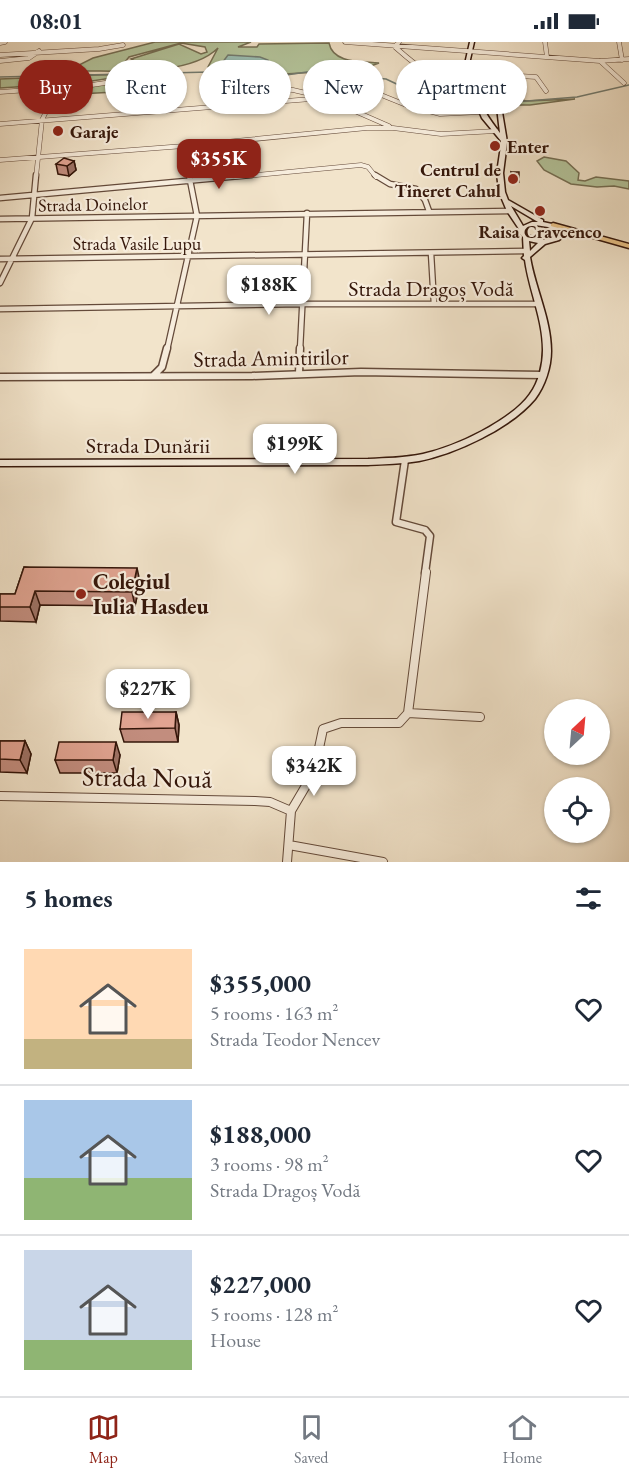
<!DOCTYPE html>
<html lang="en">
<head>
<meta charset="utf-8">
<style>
  :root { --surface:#fff; --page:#f2f2f3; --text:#1f2937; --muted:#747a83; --line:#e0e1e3; --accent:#8f2418 }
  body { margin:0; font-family:"EB Garamond",serif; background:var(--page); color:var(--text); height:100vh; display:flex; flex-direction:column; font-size:22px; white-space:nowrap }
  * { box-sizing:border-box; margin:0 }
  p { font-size:20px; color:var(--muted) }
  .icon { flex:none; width:33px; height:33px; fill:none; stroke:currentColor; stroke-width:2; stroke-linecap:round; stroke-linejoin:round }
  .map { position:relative; height:820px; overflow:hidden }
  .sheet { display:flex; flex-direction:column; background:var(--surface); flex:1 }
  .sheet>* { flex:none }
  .top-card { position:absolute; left:18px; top:18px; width:594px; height:54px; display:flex; gap:12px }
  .needle { width:39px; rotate:26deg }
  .tools { position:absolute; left:544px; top:657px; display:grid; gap:12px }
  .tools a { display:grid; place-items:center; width:66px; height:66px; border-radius:50%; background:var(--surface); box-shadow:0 2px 4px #0004; font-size:30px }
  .price { position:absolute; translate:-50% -51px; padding:0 14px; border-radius:12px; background:#fff; color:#222; font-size:20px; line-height:39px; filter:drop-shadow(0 2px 3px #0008) }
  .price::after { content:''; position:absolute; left:50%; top:36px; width:18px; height:14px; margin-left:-9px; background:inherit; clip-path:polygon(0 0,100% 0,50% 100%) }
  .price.on { background:var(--accent); color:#fff }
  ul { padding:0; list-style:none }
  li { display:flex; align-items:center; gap:18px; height:150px; padding:0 24px }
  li+li { border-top:2px solid var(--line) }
  li span { display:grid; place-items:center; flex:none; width:168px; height:120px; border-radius:0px; color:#555 }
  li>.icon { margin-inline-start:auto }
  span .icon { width:72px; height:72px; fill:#fffc; stroke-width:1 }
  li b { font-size:26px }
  h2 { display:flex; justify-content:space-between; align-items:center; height:72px; padding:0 24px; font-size:26px }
  .chip { padding:0 21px; border-radius:27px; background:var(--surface); box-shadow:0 2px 4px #0004; font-size:21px; line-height:54px }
  .chip.on { background:var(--accent); color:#fff }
  .status { display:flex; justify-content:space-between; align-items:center; height:42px; padding:0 30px; background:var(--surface); direction:ltr }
  .status svg { height:16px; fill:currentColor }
  .tabs { display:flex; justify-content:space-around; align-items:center; height:84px; border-top:2px solid var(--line); background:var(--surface); font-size:16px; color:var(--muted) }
  .tabs a { display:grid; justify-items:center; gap:3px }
  .tabs .on { color:var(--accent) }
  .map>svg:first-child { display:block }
  .green { fill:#b4c59c; stroke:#746e53; stroke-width:1.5; fill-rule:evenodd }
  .water { fill:#9bbfb4; stroke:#727b70; stroke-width:1.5 }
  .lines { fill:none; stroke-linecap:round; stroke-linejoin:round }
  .stream { stroke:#727b70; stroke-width:1.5 }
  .minor-far3-casing { stroke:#644a3a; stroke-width:5 }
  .minor-far2-casing { stroke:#644a3a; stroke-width:7 }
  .minor-far1-casing { stroke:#644a3a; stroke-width:9 }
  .minor-casing { stroke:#644a3a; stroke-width:10 }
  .secondary-casing { stroke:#34160a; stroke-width:3 }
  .primary-casing { stroke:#34160a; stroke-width:3 }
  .minor-far3 { stroke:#f7eddd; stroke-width:4 }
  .minor-far2 { stroke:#f7eddd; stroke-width:4.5 }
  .minor-far1 { stroke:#f7eddd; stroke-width:6 }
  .minor { stroke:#f7eddd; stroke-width:8 }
  .secondary { fill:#f7eddd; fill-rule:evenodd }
  .primary { fill:#e9c286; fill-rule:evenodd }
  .wall { fill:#c28d7e; stroke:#34160a; stroke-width:1.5 }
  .shaded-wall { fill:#9e7366; stroke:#34160a; stroke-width:1.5 }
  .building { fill:#e1a492; stroke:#34160a; stroke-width:1.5 }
  .poi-dot { fill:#8f2418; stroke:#f7eddd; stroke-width:2 }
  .labels { text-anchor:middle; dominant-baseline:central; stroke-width:4.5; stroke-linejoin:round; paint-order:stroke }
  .far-poi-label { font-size:18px; font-weight:bold; fill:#34160a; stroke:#f7eddd; text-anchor:start }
  .far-street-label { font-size:18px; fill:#34160a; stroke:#f7eddd }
  .street-label { font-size:22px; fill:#34160a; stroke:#f7eddd }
  .poi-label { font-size:22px; font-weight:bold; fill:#34160a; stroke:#f7eddd; text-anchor:start }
  .near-street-label { font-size:27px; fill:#34160a; stroke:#f7eddd }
</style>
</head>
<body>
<div class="status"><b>08:01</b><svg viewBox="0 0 49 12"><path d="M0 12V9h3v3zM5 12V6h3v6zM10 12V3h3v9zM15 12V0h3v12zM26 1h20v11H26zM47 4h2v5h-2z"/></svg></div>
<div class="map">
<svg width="629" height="820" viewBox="0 0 629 820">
  <rect width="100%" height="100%" fill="#f2e4cb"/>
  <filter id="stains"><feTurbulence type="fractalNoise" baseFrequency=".00333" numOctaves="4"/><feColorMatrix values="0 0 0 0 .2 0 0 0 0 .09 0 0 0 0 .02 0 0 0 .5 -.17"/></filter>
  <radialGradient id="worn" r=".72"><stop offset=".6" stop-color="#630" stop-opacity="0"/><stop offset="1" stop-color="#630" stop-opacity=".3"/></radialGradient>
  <path class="green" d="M155 0H251L238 5H257L259 2 329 1C333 22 362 19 379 21L357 29 331 27 330 31C310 29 292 32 273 33 252 33 232 31 211 29L208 25 218 6C191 33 124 29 88 29 80 30 72 31 65 30L93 16ZM181 1 205 5 207 10 201 12 179 2 131 17 150 27H139L125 20 129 15Z
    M138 32 59 44 58 34Z
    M49 35 46 43 0 46V37Z
    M145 35V43L117 45 115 50 60 53 85 44Z
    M493 50 526 59 575 57 530 63H501Z
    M544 115 566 119 579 131 578 138 585 139 596 135 629 139V147L614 144 597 145 571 142 544 128 537 119Z"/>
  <path class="water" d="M228 13 260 15 268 18 270 21 257 27 219 25Z"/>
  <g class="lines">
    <path class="stream" d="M0 35 210 30 272 35 307 30 386 37 422 54 466 59
      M502 61 577 55 629 43"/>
    <defs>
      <path id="minor-far3" d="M345 0 600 19 629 17
        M399 0 395 5C420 27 442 45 475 51
        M545 0 547 15
        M619 0 622 18
        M0 1 5 0
        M0 13 99 7 123 3
        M0 19 29 16 39 9
        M600 19 624 41
        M469 31 536 35 546 49
        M342 34 344 38 406 63 440 72 481 70
        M246 46 293 48 310 52 311 57
        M0 50 85 44 138 36
        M0 82 311 57 334 60 389 84
        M184 104 190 135
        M0 118 184 104 367 86H393L441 92 496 89
        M36 135 42 78 54 53 50 46
        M235 135 361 123 368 125 376 135"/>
      <path id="minor-far2" d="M375 133 390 142 416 147 425 158 429 169
        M0 156 251 133
        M0 177 510 169
        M431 211 434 262
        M0 217 526 209
        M0 241 32 176 36 133
        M0 267 302 262H538
        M167 308 197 174 189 133
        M300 308 307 171"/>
      <path id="minor-far1" d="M299 331 300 306
        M153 334 162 325 167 306
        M0 335 252 334 361 330 543 333
        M405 418 396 480 425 488 430 494 425 531"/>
      <path id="minor" d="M408 671 426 530
        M0 754 255 759 270 760 291 769
        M289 803 383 820
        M287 820 291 769 314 730 323 687 341 681H399L408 671 480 675"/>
      <path id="secondary" d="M470 0H474L469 22 475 42 501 64 507 100 503 131 505 150 508 158 543 178V180L552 182 562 188 564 194 559 198 545 202 530 215C535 246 551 277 551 309 551 325 545 344 535 357 511 386 455 412 419 419 402 422 385 422 368 423L0 424V418L368 417C386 416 405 416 423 412 455 405 511 379 530 352 539 340 543 322 543 308 543 277 529 248 525 218L522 216 524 214 523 195 520 192 519 187 507 169 499 150 497 131 501 104V99L482 76 475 60 465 22ZM476 48 497 65 500 91C489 77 481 65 476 48ZM511 164 538 180H532L523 184ZM535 183 548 185 557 190 558 193C547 201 536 199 526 191L525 188ZM529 199 538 201 530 209Z"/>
      <path id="primary" d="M553 181 629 202V206L583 193 582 195 580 196 559 195V193L561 192H578L551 184V182Z"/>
    </defs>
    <use href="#minor-far3" class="minor-far3-casing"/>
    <use href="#minor-far2" class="minor-far2-casing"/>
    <use href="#minor-far1" class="minor-far1-casing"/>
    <use href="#minor" class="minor-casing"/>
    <use href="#secondary" class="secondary-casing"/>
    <use href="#primary" class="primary-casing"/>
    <use href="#minor-far3" class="minor-far3"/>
    <use href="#minor-far2" class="minor-far2"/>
    <use href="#minor-far1" class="minor-far1"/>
    <use href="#minor" class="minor"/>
    <use href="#secondary" class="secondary"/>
    <use href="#primary" class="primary"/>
  </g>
  <path class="wall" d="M74 119 76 128 69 134 58 132 56 122Z
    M511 130 519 137V140L510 139Z
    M24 525 140 540 135 564 40 563 36 580 0 579V552H15Z
    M176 670 179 683 178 700H124L120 687Z
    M0 699H25L31 712 27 731 0 730Z
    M120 713 117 731H60L55 718Z"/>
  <path class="shaded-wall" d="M74 119 76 128 69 134 67 124Z
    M137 526 140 540 135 564 132 550Z
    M35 549 40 563 36 580 30 565Z
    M176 670 179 683 178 700 175 686Z
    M25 699 31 712 27 731 20 718Z
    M116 700 120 713 117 731 113 718Z"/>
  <path class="building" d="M64 116 74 119 67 124 56 122Z
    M511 130H519V137L511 136Z
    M24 525 137 526 132 550 35 549 30 565H0V552H15Z
    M122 670H176L175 686 120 687Z
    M0 699H25L20 718 0 717Z
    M59 700H116L113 718H55Z"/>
  <g class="poi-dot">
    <circle cx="58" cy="89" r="6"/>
    <circle cx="495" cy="104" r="6"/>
    <circle cx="513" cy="137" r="6"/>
    <circle cx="540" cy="169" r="6"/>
    <circle cx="81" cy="552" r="6"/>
  </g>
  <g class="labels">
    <g class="far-poi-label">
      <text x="70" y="89">Garaje</text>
      <text x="507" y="104">Enter</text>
      <text x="501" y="127" text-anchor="end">Centrul de<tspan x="501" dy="21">Tineret Cahul</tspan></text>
      <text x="540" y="189" text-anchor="middle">Raisa Cravcenco</text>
    </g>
    <g class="far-street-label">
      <text transform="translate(93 162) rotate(-1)">Strada Doinelor</text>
      <text x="137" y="201">Strada Vasile Lupu</text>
    </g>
    <g class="street-label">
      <text x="431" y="246">Strada Dragoș Vodă</text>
      <text transform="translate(271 316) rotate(-1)">Strada Amintirilor</text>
      <text x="148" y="403">Strada Dunării</text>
    </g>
    <g class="poi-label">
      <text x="93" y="539">Colegiul<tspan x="93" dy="25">Iulia Hasdeu</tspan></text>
    </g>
    <g class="near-street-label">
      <text transform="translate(147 735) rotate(1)">Strada Nouă</text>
    </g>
  </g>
  <rect width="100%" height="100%" filter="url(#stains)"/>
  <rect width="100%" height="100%" fill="url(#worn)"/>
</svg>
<div class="tools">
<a><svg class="needle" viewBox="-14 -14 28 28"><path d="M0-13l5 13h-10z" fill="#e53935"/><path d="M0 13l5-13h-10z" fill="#747a83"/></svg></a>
<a><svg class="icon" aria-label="locate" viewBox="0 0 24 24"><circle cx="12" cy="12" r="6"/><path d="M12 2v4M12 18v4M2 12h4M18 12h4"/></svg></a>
</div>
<b class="price on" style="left:219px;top:148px">$355K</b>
<b class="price" style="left:269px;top:274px">$188K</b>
<b class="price" style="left:295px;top:433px">$199K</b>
<b class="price" style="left:148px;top:678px">$227K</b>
<b class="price" style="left:314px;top:755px">$342K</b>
<div class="top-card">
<a class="chip on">Buy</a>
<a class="chip">Rent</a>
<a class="chip">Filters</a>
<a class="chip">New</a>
<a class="chip">Apartment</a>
</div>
</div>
<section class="sheet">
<h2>5 homes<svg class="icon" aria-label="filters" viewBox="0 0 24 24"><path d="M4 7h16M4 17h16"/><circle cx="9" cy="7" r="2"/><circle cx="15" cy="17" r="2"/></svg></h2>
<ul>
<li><span style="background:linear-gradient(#ffd9b3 75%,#c2b280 0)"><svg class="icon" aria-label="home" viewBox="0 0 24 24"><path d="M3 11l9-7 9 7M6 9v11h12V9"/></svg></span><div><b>$355,000</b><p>5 rooms · 163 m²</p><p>Strada Teodor Nencev</p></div><svg class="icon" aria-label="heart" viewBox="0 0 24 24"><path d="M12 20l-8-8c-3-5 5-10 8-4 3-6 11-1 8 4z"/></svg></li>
<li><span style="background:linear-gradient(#a9c7e8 65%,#8fb573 0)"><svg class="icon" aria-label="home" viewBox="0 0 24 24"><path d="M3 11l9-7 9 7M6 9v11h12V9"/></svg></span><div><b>$188,000</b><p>3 rooms · 98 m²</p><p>Strada Dragoș Vodă</p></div><svg class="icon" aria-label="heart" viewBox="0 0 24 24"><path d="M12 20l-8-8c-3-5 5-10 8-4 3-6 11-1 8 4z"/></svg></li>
<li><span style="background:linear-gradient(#c9d6e8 75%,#8fb573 0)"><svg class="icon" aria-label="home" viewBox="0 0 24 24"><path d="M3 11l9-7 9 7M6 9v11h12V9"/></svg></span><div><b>$227,000</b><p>5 rooms · 128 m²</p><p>House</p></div><svg class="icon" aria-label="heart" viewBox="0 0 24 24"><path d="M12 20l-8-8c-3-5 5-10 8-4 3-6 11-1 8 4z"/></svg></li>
</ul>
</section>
<nav class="tabs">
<a class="on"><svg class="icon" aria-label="map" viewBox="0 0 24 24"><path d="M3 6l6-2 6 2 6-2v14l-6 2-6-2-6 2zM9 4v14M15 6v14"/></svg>Map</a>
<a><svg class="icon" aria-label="saved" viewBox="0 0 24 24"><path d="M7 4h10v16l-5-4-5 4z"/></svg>Saved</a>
<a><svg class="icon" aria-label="home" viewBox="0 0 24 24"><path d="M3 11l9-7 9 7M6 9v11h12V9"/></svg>Home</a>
</nav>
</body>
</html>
